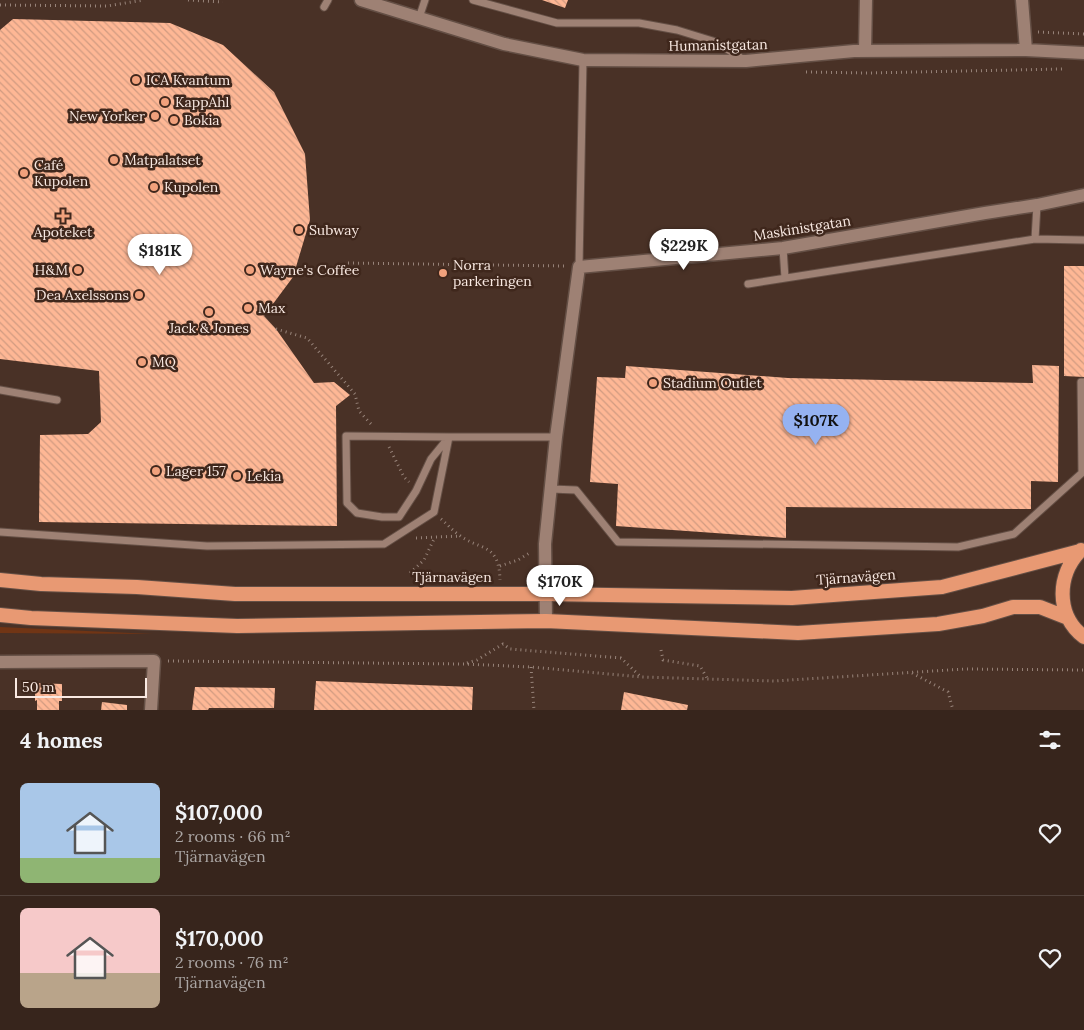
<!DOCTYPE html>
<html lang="en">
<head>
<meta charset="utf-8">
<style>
  :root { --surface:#37251c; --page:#423129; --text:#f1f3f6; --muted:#aaa5a3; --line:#51423b; --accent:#95b2f1 }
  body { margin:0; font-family:Lora,serif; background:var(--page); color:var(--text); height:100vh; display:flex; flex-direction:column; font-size:19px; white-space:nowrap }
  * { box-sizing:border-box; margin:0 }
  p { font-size:16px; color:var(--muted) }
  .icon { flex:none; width:28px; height:28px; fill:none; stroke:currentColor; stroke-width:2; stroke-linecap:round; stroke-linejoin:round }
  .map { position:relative; height:710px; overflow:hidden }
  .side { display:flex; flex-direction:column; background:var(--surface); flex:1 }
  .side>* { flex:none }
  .scale { position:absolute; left:15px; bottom:12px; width:132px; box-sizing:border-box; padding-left:5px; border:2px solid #f9e9e2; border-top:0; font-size:14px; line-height:18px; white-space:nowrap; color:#f9e9e2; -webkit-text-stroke:4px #3f271c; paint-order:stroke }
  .price { position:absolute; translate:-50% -42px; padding:0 11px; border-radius:18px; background:#fff; color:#222; font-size:16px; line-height:32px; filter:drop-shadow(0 1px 2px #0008) }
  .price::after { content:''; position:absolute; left:50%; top:30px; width:15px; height:11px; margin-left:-8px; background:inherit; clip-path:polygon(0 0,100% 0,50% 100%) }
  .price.active { background:var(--accent); color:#111 }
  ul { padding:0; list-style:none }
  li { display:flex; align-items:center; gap:15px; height:125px; padding:0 20px }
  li+li { border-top:1px solid var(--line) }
  li span { display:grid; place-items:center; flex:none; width:140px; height:100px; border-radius:8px; color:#555 }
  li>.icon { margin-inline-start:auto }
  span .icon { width:60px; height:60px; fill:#fffc; stroke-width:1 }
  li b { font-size:21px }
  h2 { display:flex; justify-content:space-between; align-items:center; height:60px; padding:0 20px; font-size:21px }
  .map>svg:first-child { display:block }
  .green { fill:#713515 }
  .building { fill:url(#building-back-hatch) }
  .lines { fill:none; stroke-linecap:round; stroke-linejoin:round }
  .service-casing { stroke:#644f45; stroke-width:9 }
  .minor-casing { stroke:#644f45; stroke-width:15 }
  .trunk-casing { stroke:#644f45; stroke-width:16 }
  .path { stroke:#978379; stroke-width:3; stroke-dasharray:1 4; stroke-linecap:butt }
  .service { stroke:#9e8174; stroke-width:7 }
  .minor { stroke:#9e8174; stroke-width:12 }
  .trunk { stroke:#e89973; stroke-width:14 }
  .poi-dot { fill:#f1a17c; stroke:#3f271c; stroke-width:2 }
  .labels { text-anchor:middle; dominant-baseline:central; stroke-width:5; stroke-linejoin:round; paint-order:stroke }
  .street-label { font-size:14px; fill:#f9e9e2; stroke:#3f271c }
  .poi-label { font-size:14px; fill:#f9e9e2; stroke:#3f271c; text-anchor:start }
</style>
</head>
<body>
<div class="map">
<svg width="1084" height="710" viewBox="0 0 1084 710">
  <defs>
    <pattern id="building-back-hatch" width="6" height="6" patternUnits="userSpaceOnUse" patternTransform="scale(1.25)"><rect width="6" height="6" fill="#feb795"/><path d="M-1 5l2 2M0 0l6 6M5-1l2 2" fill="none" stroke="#d19b81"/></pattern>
  </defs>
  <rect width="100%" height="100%" fill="#493126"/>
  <path class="green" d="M0 627 153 634 0 633Z"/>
  <path class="building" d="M542 0H568L565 8Z
    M13 19 170 23 223 45 274 92 305 154 310 220 293 277 264 316 276 329 314 383 334 382 350 395 336 406 337 526 39 522 40 435 88 434 101 422 99 371 0 359V30Z
    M1064 266H1084V377L1064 376Z
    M1032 365 1059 366 1058 482 1031 481V509L786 507V538L616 526 618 484 590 482 597 377 625 378 626 366 788 378 1033 383Z
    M316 681 473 687 472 710H314Z
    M35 683 62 684V701H59V710H37V700L35 701Z
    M195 687 275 688 274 708H209L208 710H192Z
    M624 692 688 705 687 710H621Z
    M102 702 127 705V710H101Z"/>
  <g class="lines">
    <defs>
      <path id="service" d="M473 0 557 23H639L677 30 716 42 744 60
        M324 7 328 0
        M419 18 425 0
        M1035 239 1037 205
        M783 248 785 278
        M579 267 583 60
        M748 284 1035 239 1084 240
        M0 390 57 400
        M346 436 449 437 431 459 416 491 399 517H382L357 513 347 503Z
        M1082 473 1081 382H1084
        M551 489 576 490 618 542 958 547 1014 534 1084 471
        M0 532 207 546 384 544 434 512 449 437H556"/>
      <path id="minor" d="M361 0 504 44 583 60 746 61 854 51 1026 50 1084 53
        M1022 0 1026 50
        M865 51 866 0
        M546 621 545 544 556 437 579 267 783 248 985 213 1037 205 1084 195
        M0 662 154 661 151 710"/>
      <path id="trunk" d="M1081 550C1057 574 1055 615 1084 637
        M0 580 41 584 137 587 235 594H546L792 598 942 587 1080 551
        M0 615 31 618 237 626 546 621 798 633 938 624 983 616 1013 607H1040L1068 618"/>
    </defs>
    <use href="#service" class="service-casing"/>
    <use href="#minor" class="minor-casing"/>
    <use href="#trunk" class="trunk-casing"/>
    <path class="path" d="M188 0 223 2
      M0 5 107 6 144 0
      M1038 32 1084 34
      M806 72 867 73 1062 69
      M348 263 564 266
      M276 329 307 338 355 394 359 411 371 424
      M389 447 404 477 409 482
      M441 519C447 524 452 530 459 535 480 551 499 542 500 580
      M416 538 460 536
      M500 566 518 560 531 552
      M410 573 424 560 435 537
      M661 650 663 660 700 666 707 678
      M168 661 464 664 531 667 642 677 774 681 965 669 1084 670
      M467 663 477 660 503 644 510 649 621 658 641 677
      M531 667 534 710
      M912 673 948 692 953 710"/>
    <use href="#service" class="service"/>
    <use href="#minor" class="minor"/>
    <use href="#trunk" class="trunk"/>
  </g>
  <g class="poi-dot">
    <circle cx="136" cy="80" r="5"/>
    <circle cx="165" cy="102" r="5"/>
    <circle cx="155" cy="116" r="5"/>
    <circle cx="174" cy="120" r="5"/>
    <circle cx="114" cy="160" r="5"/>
    <circle cx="24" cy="173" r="5"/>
    <circle cx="154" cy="187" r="5"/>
    <path d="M60.5 208.5h5v5h5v5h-5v5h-5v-5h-5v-5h5z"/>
    <circle cx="299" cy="230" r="5"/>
    <circle cx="78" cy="270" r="5"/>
    <circle cx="250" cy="270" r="5"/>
    <circle cx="443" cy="273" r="5"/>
    <circle cx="139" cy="295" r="5"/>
    <circle cx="248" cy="308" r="5"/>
    <circle cx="209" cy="312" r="5"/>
    <circle cx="142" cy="362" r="5"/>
    <circle cx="653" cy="383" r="5"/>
    <circle cx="156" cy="471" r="5"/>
    <circle cx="237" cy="476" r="5"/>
  </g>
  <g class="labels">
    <g class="street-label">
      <text transform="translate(718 45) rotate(-1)">Humanistgatan</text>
      <text transform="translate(802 228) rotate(-9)">Maskinistgatan</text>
      <text x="452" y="577">Tjärnavägen</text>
      <text transform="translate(856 577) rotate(-4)">Tjärnavägen</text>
    </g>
    <g class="poi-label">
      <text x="146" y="80">ICA Kvantum</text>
      <text x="175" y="102">KappAhl</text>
      <text x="145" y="116" text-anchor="end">New Yorker</text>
      <text x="184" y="120">Bokia</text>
      <text x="124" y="160">Matpalatset</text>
      <text x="34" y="165">Café<tspan x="34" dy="16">Kupolen</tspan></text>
      <text x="164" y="187">Kupolen</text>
      <text x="309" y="230">Subway</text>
      <text x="63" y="232" text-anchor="middle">Apoteket</text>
      <text x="453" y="265">Norra<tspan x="453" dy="16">parkeringen</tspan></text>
      <text x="68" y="270" text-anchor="end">H&amp;M</text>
      <text x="260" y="270">Wayne's Coffee</text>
      <text x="129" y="295" text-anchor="end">Dea Axelssons</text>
      <text x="258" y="308">Max</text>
      <text x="209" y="328" text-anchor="middle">Jack &amp; Jones</text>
      <text x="152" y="362">MQ</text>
      <text x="663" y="383">Stadium Outlet</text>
      <text x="166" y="471">Lager 157</text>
      <text x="247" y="476">Lekia</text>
    </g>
  </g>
</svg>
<div class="scale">50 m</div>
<b class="price" style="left:684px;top:271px">$229K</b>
<b class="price" style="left:160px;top:276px">$181K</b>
<b class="price active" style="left:816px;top:446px">$107K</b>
<b class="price" style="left:560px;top:607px">$170K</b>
</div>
<section class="side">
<h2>4 homes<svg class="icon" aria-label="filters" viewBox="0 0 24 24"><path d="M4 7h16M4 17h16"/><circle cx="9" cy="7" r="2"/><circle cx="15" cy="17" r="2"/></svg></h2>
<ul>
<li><span style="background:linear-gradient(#a9c7e8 75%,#8fb573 0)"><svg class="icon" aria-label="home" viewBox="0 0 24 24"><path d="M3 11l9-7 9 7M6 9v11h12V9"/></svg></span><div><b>$107,000</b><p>2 rooms · 66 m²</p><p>Tjärnavägen</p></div><svg class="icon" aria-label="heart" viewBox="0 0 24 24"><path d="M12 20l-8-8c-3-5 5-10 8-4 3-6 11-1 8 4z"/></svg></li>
<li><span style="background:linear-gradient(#f6c9c9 65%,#b9a48a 0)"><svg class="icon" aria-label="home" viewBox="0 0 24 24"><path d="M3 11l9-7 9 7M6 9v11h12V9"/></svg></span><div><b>$170,000</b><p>2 rooms · 76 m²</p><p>Tjärnavägen</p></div><svg class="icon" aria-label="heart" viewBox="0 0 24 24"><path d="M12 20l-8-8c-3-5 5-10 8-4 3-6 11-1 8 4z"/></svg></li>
</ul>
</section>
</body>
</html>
